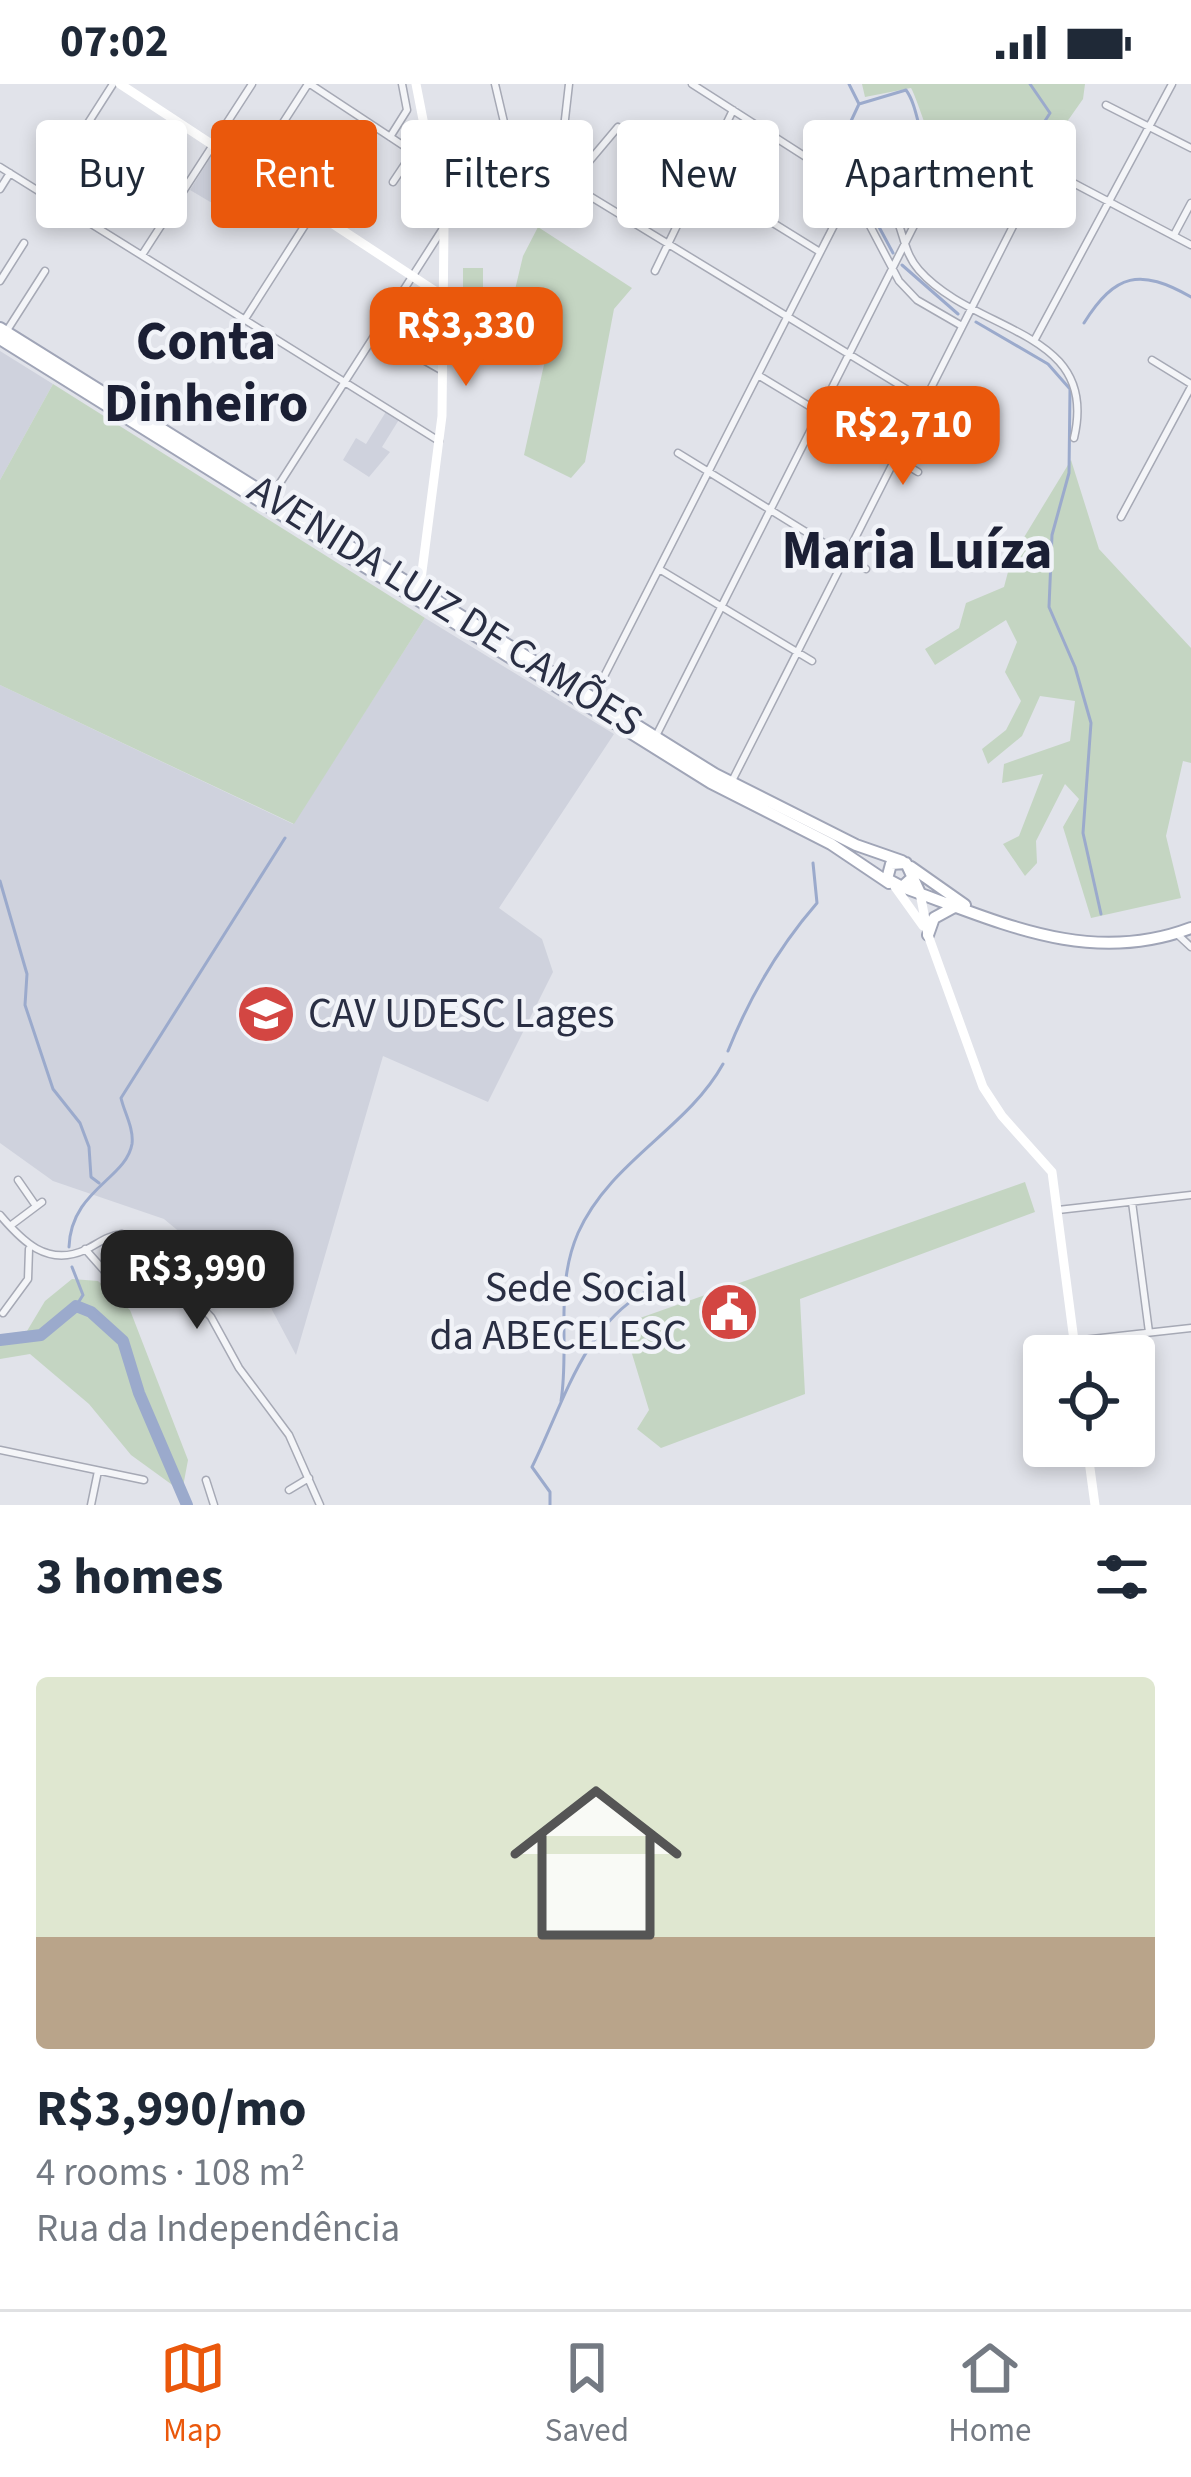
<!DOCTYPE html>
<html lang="en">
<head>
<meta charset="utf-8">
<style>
  :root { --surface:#fff; --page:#f2f2f3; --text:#1f2937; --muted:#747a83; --line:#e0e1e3; --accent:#ea580c }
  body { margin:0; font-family:"Source Sans 3",sans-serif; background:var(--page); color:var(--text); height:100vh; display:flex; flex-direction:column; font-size:45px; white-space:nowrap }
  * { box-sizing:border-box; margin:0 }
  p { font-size:39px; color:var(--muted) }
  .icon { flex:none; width:66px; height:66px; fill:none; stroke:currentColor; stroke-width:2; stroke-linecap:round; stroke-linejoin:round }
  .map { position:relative; height:1421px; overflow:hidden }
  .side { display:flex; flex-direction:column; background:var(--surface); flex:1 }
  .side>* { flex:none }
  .banner { position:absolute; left:36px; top:36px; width:1119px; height:108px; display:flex; gap:24px }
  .fabs { position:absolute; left:1023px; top:1251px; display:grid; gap:24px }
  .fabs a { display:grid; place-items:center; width:132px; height:132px; border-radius:12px; background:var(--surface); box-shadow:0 6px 18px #0003; font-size:60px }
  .price { position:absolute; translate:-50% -102px; padding:0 27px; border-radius:24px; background:var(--accent); color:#fff; font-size:39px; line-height:78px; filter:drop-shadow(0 3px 6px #0008) }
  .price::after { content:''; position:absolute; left:50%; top:72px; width:36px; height:27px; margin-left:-18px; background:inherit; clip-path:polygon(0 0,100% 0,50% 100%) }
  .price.current { background:#222; color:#fff }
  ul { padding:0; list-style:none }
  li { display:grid; align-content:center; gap:24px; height:636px; padding:0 36px }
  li+li { border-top:3px solid var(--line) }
  li span { display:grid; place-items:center; height:372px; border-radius:12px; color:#555 }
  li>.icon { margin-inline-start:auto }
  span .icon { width:216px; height:216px; fill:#fffc; stroke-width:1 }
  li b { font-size:51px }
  h2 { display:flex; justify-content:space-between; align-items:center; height:144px; padding:0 36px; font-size:51px }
  .tag { padding:0 42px; border-radius:12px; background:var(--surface); box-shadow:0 6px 18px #0003; font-size:42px; line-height:108px }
  .tag.current { background:var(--accent); color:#fff }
  .status { display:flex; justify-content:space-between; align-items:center; height:84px; padding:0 60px; background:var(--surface); direction:ltr }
  .status svg { height:33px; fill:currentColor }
  .menu { display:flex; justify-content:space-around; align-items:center; height:168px; border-top:3px solid var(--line); background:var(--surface); font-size:33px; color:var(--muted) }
  .menu a { display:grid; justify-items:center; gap:6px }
  .menu .current { color:var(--accent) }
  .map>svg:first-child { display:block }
  .built { fill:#cfd2dd }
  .green { fill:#c4d5c2 }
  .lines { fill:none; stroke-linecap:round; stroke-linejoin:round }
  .stream { stroke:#9baacc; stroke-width:3 }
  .river { stroke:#9baacc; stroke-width:12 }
  .street-casing { stroke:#a6a9b5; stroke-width:9 }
  .primary-casing { stroke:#a0a5b7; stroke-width:14 }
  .street { stroke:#f4f5f8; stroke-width:6 }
  .secondary { stroke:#fff; stroke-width:9 }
  .primary { stroke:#fff; stroke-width:10 }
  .labels { text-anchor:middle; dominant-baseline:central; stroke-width:9; stroke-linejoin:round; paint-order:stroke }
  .street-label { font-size:42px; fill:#292e43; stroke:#f1f3f8 }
  .poi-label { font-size:42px; fill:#292e43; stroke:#f1f3f8; text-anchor:start }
  .district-label { font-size:54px; font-weight:bold; fill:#1b1f34; stroke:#f1f3f8 }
</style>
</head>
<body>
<div class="status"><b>07:02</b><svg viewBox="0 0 49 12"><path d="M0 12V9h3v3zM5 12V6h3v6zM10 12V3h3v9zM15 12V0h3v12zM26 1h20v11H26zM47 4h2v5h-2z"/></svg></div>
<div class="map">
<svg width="1191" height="1421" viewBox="0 0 1191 1421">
  <rect width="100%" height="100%" fill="#e1e3ea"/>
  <path class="built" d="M215 66 253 90 229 129 190 106Z
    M0 267 53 300 0 396Z
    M387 326 400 334 382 363 390 368 369 393 343 376 356 354 366 360Z
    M425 534 614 650 499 824 542 855 553 888 488 1018 383 972 296 1271 271 1224 164 1135 53 1097 0 1059V601L293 740Z"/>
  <path class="green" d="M862 0H1085L1083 15 1050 62 1008 73 968 102 941 93C941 85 915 9 911 4L865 13Z
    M538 143 632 204 614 225 585 378 571 394 524 371 549 258 505 248 523 172Z
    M463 184H483V226H463Z
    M53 300 425 534 294 740 0 601V396Z
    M1071 376 1099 465 1191 564V679L1183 677 1166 752 1181 814 1091 834 1063 743 1079 715 1065 700 1036 757 1037 779 1025 792 1003 760 1019 752 1043 690 1002 699 1004 680 1070 657 1075 617 1040 612 1022 652 988 680 982 665 1006 646 1021 617 1005 588 1017 558 1006 536 935 581 925 565 959 544 966 519 1004 503 1012 473Z
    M1025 1098 1035 1128 800 1215 805 1310 661 1364 637 1345 649 1326 623 1240Z
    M72 1195 98 1197 130 1226 188 1376 182 1408 131 1371 89 1320 30 1270 0 1275V1251L27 1247 45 1217Z"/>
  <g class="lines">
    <path class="stream" d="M849 0 859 20 906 6C923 29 916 77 951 87L996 43 1038 48 1050 29 1030 0
      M841 78 837 67 859 20
      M850 89 893 169
      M902 181 958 230
      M976 238 1048 280 1070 305 1069 389 1052 451 1049 523 1075 583 1091 639 1083 749 1101 830
      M1084 239C1115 189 1140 184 1191 213
      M0 797 27 890 25 921 53 1005 80 1039 89 1063 91 1093 99 1099
      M728 967C750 912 778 864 817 819L813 779
      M69 1163C71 1106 126 1095 132 1060 134 1044 124 1028 121 1014L285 754
      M72 1183 83 1211 76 1222
      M561 1317C570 1261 554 1204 578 1149 610 1077 687 1045 723 980
      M550 1421V1408L532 1383C563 1321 582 1244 645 1208"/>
    <path class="river" d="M0 1256 41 1251 76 1222 91 1228 123 1257 139 1309 187 1421"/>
    <defs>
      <path id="street" d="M310 0 413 68 393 98
        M495 0 516 89
        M692 0 848 100 899 197 917 216 962 242
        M1106 21 1191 64
        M564 44 569 0
        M219 51 252 0
        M390 53 407 26 402 0
        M259 76 308 0
        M0 83 439 357
        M835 90 848 80C864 93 883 109 893 127 904 147 903 168 919 186 975 250 1100 245 1074 354
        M438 99 528 89 570 100 947 330
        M570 100 618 43 820 168
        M0 105 10 89
        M44 108 113 0
        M319 113 367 38
        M1175 149 1191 119
        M142 171 213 61
        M655 187 733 26
        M0 197 24 159
        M245 235 314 127
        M6 248 45 187
        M376 249 441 286
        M1034 257 1172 0
        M1152 276 1191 300
        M758 291 918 388
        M678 369 866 485
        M271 413 442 146
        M1121 433 1191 303
        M659 485 812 577
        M593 614 852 106
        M657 650 934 102
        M731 699 1043 83 1191 161
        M1177 850 1191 863
        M18 1096 36 1122
        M1132 1118 1149 1248
        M1058 1126 1191 1111
        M0 1131C22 1157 47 1183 85 1166 98 1160 106 1152 122 1150L142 1160 211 1233 239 1284 289 1351 320 1421
        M10 1142 42 1118
        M85 1165 132 1218
        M3 1229 28 1195 29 1165
        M1074 1257 1191 1244
        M0 1366 144 1396
        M206 1396 214 1421
        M289 1406 309 1394
        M91 1421 98 1387"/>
      <path id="primary" d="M0 244 715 690 856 761 902 777
        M0 255 711 699 831 760 889 799
        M911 783 965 821
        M911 785 912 794 902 803 887 795 891 780 906 779 920 809
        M902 803C998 837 1088 883 1191 844
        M928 851 934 834 956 822"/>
    </defs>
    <use href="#street" class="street-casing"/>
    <use href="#primary" class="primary-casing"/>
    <use href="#street" class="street"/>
    <path class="secondary" d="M120 0 444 213
      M416 0 444 143 442 332 419 511
      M895 803 923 842
      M920 809 928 851 983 1003 1002 1032 1052 1088 1076 1272
      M1087 1362 1095 1421"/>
    <use href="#primary" class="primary"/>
  </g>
  <defs>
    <symbol id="university-disc" viewBox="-11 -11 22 22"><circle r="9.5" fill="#d34642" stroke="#f1f3f8"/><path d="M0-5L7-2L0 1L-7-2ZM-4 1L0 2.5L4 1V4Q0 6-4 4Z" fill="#fff"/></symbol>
    <symbol id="civic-disc" viewBox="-11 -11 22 22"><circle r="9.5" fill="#d34642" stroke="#f1f3f8"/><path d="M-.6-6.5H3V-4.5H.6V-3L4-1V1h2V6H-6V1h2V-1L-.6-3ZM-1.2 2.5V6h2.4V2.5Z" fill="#fff"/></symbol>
  </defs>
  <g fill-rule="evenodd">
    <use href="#university-disc" x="233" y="897" width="66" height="66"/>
    <use href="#civic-disc" x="696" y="1195" width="66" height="66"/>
  </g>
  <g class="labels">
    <g class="street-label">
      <text transform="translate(445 522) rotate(32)">AVENIDA LUIZ DE CAMÕES</text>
    </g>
    <g class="poi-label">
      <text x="308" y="930">CAV UDESC Lages</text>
      <text x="687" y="1204" text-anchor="end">Sede Social<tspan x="687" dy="48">da ABECELESC</tspan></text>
    </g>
    <g class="district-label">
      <text x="206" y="258">Conta<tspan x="206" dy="62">Dinheiro</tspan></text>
      <text x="917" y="467">Maria Luíza</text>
    </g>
  </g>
</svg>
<div class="fabs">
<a><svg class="icon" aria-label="locate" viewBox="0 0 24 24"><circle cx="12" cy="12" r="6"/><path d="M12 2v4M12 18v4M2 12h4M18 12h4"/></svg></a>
</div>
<b class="price" style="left:466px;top:305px">R$3,330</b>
<b class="price" style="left:903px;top:404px">R$2,710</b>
<b class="price current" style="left:197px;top:1248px">R$3,990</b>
<div class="banner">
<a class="tag">Buy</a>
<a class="tag current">Rent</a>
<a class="tag">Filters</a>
<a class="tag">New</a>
<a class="tag">Apartment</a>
</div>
</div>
<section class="side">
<h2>3 homes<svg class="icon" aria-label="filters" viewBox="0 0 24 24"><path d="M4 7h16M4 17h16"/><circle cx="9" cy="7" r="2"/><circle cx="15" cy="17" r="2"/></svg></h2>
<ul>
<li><span style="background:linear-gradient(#dfe7d0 70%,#b9a48a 0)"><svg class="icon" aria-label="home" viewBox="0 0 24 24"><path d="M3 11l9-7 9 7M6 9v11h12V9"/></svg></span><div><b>R$3,990/mo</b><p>4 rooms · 108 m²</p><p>Rua da Independência</p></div></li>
</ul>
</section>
<nav class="menu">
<a class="current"><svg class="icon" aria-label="map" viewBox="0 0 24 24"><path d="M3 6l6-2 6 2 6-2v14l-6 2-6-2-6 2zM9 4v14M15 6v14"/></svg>Map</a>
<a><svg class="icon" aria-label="saved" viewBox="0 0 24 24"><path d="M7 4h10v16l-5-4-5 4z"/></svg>Saved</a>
<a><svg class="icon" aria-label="home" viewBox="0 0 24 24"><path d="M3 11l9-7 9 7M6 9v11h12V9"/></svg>Home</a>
</nav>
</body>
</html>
